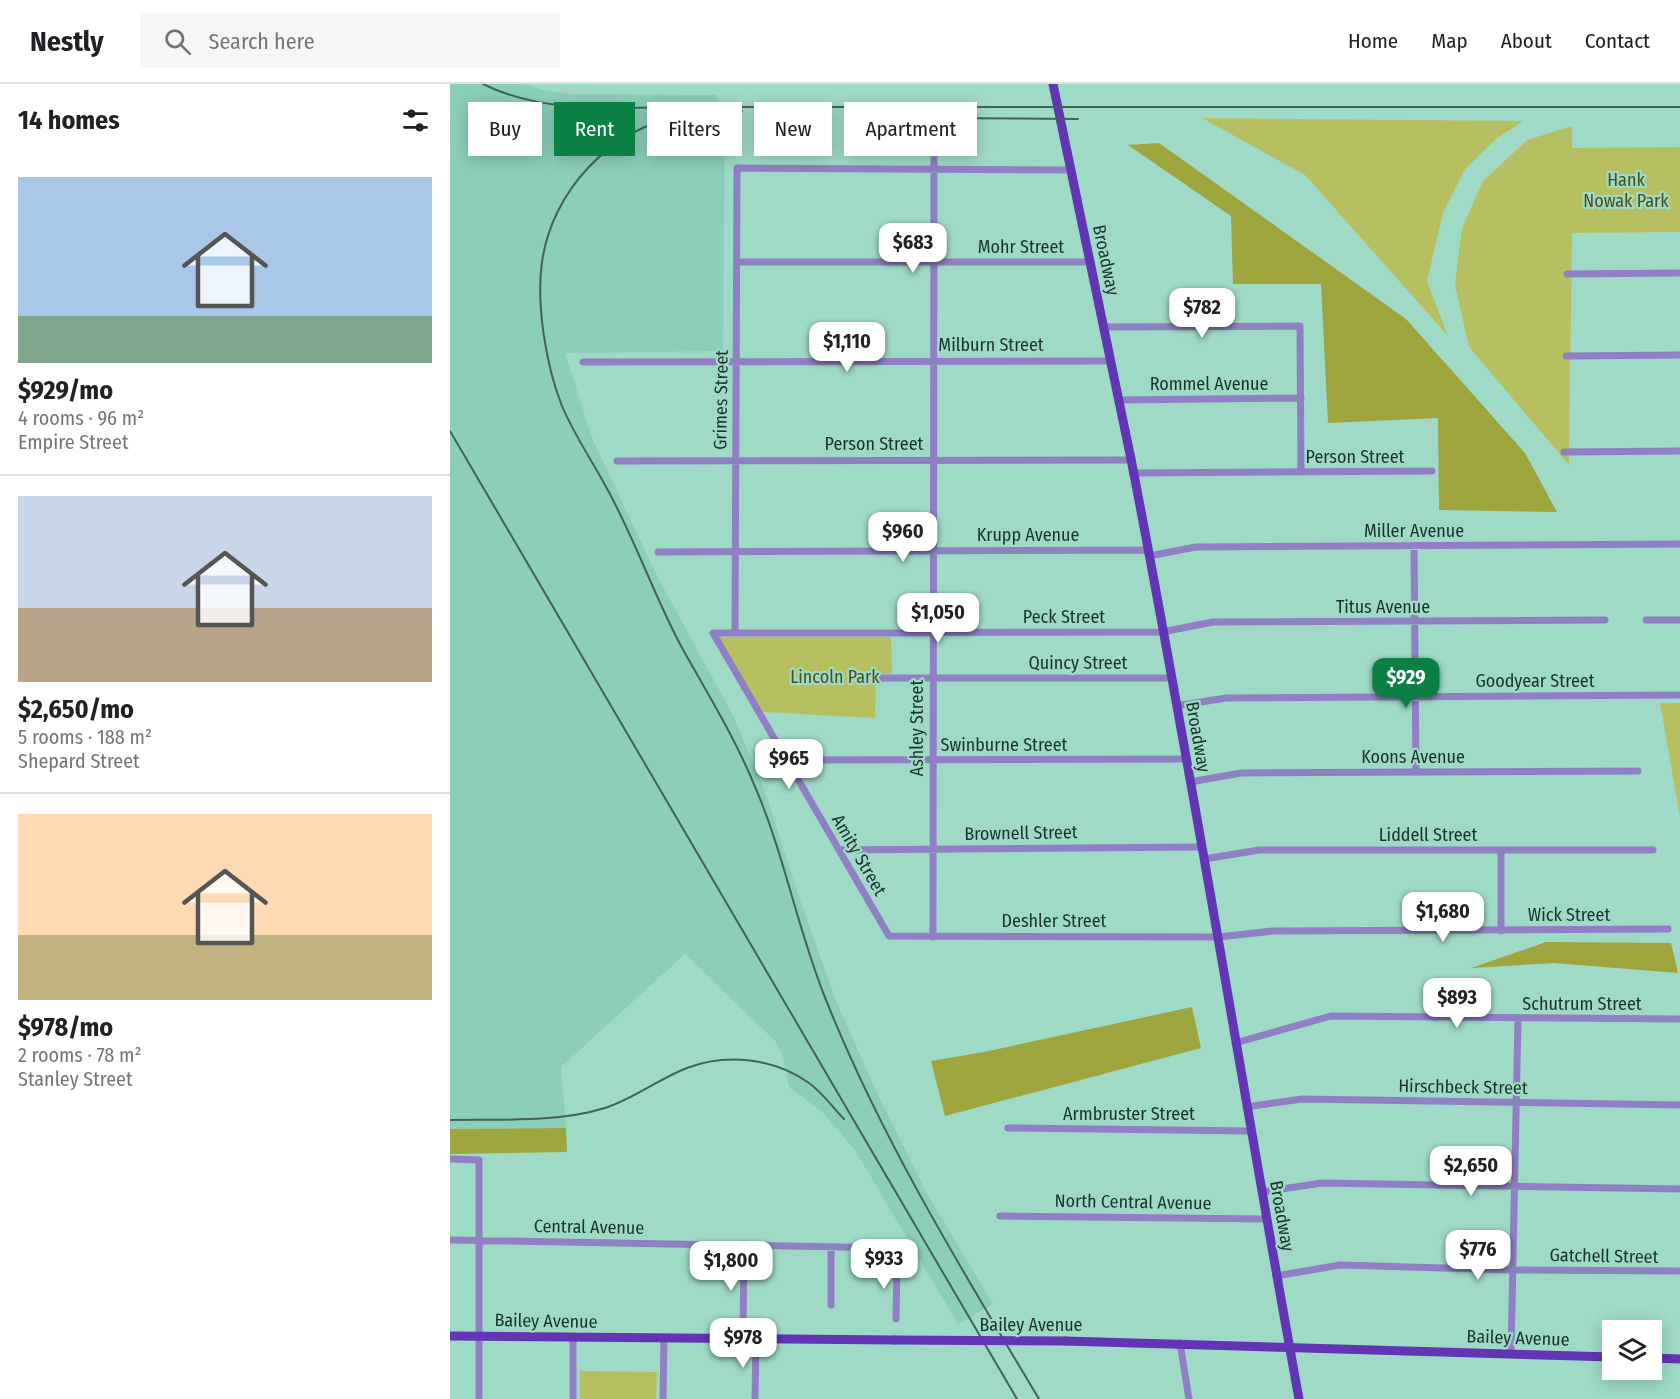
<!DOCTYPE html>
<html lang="en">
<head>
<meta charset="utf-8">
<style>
  :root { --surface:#fff; --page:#f6f6f6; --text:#202124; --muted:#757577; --line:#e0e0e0; --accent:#0b8043 }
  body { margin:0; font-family:"Fira Sans Condensed",sans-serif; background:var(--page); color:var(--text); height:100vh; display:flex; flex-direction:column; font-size:22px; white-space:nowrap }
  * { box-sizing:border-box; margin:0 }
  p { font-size:20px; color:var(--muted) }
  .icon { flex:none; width:33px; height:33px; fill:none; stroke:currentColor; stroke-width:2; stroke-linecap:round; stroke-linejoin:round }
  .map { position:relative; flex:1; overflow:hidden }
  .details { display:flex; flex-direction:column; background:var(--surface); width:450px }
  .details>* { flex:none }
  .guide { position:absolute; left:18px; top:18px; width:570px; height:54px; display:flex; gap:12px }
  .controls { position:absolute; left:1152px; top:1236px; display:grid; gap:12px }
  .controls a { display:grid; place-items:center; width:60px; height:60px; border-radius:0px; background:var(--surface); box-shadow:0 3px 15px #0003; font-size:30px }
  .price { position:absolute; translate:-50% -51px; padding:0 14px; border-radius:12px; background:#fff; color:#222; font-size:20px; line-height:39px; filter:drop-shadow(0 2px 3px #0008) }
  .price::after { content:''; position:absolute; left:50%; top:36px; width:18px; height:14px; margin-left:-9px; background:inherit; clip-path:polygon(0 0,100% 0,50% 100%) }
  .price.selected { background:var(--accent); color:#fff }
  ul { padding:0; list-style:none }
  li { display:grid; align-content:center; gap:12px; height:318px; padding:0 18px }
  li+li { border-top:2px solid var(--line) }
  li span { display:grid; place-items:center; height:186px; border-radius:0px; color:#555 }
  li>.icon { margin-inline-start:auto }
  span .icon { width:108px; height:108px; fill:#fffc; stroke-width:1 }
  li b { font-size:26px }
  h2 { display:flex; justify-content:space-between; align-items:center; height:72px; padding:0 18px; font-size:26px }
  .tag { padding:0 21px; border-radius:0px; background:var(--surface); box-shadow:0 3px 15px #0003; font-size:21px; line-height:54px }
  .tag.selected { background:var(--accent); color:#fff }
  header { display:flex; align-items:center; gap:36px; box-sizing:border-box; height:84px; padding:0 30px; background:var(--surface); border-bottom:2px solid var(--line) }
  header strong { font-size:28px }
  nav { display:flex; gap:33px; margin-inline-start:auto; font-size:21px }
  .search { width:420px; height:54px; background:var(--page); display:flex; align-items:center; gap:15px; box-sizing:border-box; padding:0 21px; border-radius:0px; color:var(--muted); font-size:22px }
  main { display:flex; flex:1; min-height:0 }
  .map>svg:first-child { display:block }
  .built { fill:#8bceba }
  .green { fill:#b7c061 }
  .forest { fill:#9da53c }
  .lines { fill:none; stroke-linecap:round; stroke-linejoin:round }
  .minor { stroke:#8e80c2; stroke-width:7 }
  .major { stroke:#6135b3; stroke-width:9 }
  .rail { stroke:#416359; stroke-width:2 }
  .major-bridge { stroke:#6135b3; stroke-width:9 }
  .labels { text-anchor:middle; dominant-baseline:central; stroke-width:4.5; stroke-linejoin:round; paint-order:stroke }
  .park-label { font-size:18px; fill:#4a4e17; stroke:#9fdac7 }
  .street-label { font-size:18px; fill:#1b322c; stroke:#9fdac7 }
</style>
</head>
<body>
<header>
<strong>Nestly</strong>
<div class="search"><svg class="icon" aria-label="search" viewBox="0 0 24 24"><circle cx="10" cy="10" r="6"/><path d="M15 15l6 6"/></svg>Search here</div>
<nav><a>Home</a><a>Map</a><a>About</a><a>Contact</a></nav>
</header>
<main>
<section class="details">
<h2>14 homes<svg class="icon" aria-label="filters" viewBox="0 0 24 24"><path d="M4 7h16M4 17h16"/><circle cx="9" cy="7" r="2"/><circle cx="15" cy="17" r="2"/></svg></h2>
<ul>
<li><span style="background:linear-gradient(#a9c7e8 75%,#7fa58c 0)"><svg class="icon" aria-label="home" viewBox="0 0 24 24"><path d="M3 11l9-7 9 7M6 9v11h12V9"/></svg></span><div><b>$929/mo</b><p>4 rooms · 96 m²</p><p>Empire Street</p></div></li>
<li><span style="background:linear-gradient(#c9d6e8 60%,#b9a48a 0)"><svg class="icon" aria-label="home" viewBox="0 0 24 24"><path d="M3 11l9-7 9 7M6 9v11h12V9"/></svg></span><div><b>$2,650/mo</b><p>5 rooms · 188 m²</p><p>Shepard Street</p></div></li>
<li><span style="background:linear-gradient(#ffd9b3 65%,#c2b280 0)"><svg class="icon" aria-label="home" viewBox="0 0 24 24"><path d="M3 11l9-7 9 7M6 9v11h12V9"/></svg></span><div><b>$978/mo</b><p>2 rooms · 78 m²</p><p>Stanley Street</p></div></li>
</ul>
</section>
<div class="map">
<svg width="1230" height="1315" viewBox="0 0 1230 1315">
  <rect width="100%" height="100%" fill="#9fdac7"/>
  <path class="built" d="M0 0H74L96 7 125 10 266 11 275 34 273 267 115 269 142 354 207 492 284 633 316 710 347 807 386 917 427 1009 476 1108 543 1220 508 1240 405 1066 373 1029 339 1003 333 973 326 958 235 870 111 983 116 1044 0 1045Z"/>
  <path class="green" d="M752 34 1073 37 1046 55 1015 85 993 129 977 197 998 252 855 91Z
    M1122 42V64L1230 63V148L1122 149 1119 381 1019 263 1005 201 1012 144 1033 97 1077 56Z
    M268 553H441L442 590H426L425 634 313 628Z
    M1210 619H1230V733Z
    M130 1287 207 1288 206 1315H130Z"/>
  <path class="forest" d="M709 59 956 235 1075 369 1107 428 989 426 988 334 878 339 871 200H783L781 132 678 61Z
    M1096 858 1221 859 1228 889 1104 879 1021 884Z
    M742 923 751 964 495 1032 481 977 534 968Z
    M116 1044 117 1068 0 1070V1045Z"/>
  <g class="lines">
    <path class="minor" d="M287 178H640
      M1117 190 1230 189
      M653 243 850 242 851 388
      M1116 272 1230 271
      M133 278 660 277
      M668 316 851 314
      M1114 368 1230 367
      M167 377 681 376
      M683 389 982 387
      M964 462 966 688
      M208 468 697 466
      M699 472 746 463 1230 460
      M1155 536 763 538 712 548 263 549 439 852 768 853 823 847 1218 845
      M1196 536H1230
      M285 549 287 84 621 86
      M428 594H721
      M726 622 776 614 1230 611
      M336 676 736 675
      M740 698 791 689 1188 687
      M389 766 752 763
      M754 775 809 766H1203
      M1051 847V766
      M483 853 484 39
      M785 959 881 932 1230 935
      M796 1023 852 1015 1230 1021
      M558 1044 800 1047
      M0 1075 29 1076V1315
      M811 1108 872 1099 1230 1105
      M550 1132 816 1135
      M0 1156 444 1164 447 1178 446 1235
      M826 1192 890 1181 1062 1186 1230 1187
      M381 1221V1163
      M123 1253V1315
      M293 1255 294 1160
      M730 1259 739 1315
      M1061 1270 1068 934
      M213 1315 214 1254
      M305 1315 306 1255"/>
    <path class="major" d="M603 0C628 125 656 250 681 375 742 688 792 1002 849 1315
      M0 1252 445 1256
      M615 1257 1162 1273
      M1202 1274 1230 1275"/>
    <path class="rail" d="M33 0C99 33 180 22 252 23
      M285 23H1230
      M292 27C272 28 251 29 231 32 160 45 102 107 92 178 86 220 96 282 112 322 126 355 147 384 163 416 188 464 206 515 231 562 256 607 283 650 303 698 334 768 347 845 376 916 432 1056 512 1186 589 1315
      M433 30 479 34 628 35
      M0 347 567 1315
      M0 1036C51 1035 106 1039 155 1024 184 1015 208 995 237 984 276 969 324 974 359 999 372 1008 383 1024 394 1035"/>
    <path class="major-bridge" d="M445 1256 615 1257"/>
  </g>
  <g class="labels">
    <g class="park-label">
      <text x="1176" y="96">Hank<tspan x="1176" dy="21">Nowak Park</tspan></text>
      <text x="385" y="593">Lincoln Park</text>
    </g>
    <g class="street-label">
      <text x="571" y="163">Mohr Street</text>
      <text transform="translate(656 176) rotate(78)">Broadway</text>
      <text x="541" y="261">Milburn Street</text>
      <text x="759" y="300">Rommel Avenue</text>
      <text transform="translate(271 316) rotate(-89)">Grimes Street</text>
      <text x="424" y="360">Person Street</text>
      <text x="905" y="373">Person Street</text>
      <text x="964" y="447">Miller Avenue</text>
      <text x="578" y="451">Krupp Avenue</text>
      <text x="933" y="523">Titus Avenue</text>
      <text x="614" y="533">Peck Street</text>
      <text x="628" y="579">Quincy Street</text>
      <text x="1085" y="597">Goodyear Street</text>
      <text transform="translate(467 644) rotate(-90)">Ashley Street</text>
      <text transform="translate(748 653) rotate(80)">Broadway</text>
      <text x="554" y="661">Swinburne Street</text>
      <text x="963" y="673">Koons Avenue</text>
      <text transform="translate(571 749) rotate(-1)">Brownell Street</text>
      <text x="978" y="751">Liddell Street</text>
      <text transform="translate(409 771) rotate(60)">Amity Street</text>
      <text x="1119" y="831">Wick Street</text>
      <text x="604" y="837">Deshler Street</text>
      <text x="1132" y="920">Schutrum Street</text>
      <text transform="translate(1013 1003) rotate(1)">Hirschbeck Street</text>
      <text x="679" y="1030">Armbruster Street</text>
      <text transform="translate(683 1118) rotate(1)">North Central Avenue</text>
      <text transform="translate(832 1132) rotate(80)">Broadway</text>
      <text transform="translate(139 1143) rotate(1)">Central Avenue</text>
      <text transform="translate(1154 1172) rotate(1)">Gatchell Street</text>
      <text transform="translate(96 1237) rotate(1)">Bailey Avenue</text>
      <text x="581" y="1241">Bailey Avenue</text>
      <text transform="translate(1068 1254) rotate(2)">Bailey Avenue</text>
    </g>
  </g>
</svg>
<div class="controls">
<a><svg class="icon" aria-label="layers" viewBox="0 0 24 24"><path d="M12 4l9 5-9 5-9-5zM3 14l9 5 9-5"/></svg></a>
</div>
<b class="price" style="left:463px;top:190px">$683</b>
<b class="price" style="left:752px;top:255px">$782</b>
<b class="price" style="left:397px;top:289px">$1,110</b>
<b class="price" style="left:453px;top:479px">$960</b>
<b class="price" style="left:488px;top:560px">$1,050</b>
<b class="price selected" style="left:956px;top:625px">$929</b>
<b class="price" style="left:339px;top:706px">$965</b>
<b class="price" style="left:993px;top:859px">$1,680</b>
<b class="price" style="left:1007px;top:945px">$893</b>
<b class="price" style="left:1021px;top:1113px">$2,650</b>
<b class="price" style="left:1028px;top:1197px">$776</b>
<b class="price" style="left:434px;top:1206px">$933</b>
<b class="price" style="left:281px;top:1208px">$1,800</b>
<b class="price" style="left:293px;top:1285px">$978</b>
<div class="guide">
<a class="tag">Buy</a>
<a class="tag selected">Rent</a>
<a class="tag">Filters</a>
<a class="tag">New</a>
<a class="tag">Apartment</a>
</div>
</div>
</main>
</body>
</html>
